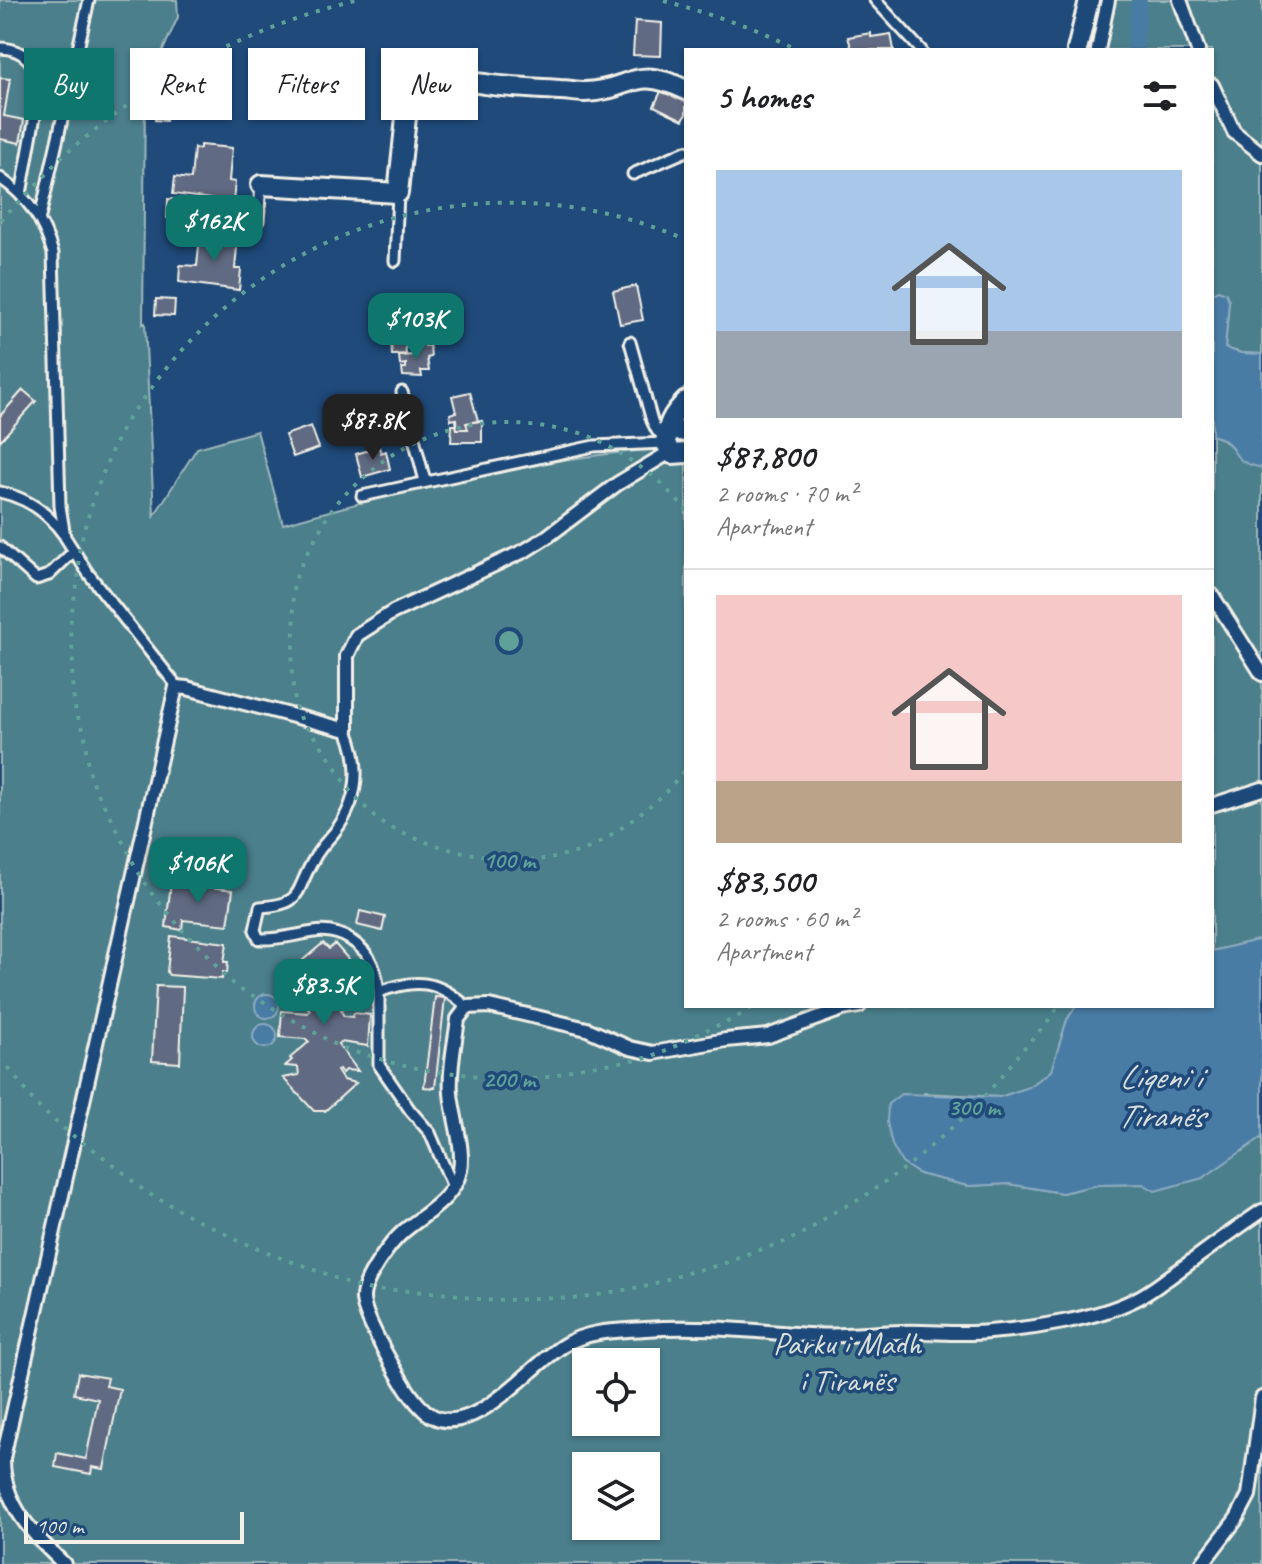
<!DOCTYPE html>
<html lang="en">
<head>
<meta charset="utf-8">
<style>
  :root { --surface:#fff; --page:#f2f2f2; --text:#202124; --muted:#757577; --line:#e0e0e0; --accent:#0f766e }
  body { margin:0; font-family:Caveat,sans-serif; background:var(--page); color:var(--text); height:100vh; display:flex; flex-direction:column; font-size:30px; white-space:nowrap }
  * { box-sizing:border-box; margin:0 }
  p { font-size:26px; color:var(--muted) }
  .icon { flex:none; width:44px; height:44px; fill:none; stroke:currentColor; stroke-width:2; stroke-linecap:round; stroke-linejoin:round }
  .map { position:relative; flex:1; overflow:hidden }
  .panel { position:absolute; left:684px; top:48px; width:530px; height:960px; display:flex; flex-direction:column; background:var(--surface); border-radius:0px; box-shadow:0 2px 6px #0004 }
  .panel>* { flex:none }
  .banner { position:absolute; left:24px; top:48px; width:540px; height:72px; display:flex; gap:16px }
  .tools { position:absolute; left:572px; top:1348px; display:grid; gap:16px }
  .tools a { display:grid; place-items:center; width:88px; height:88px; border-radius:0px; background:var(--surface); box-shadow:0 2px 6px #0004; font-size:40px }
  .scale { position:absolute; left:24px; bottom:20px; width:220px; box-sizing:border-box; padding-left:8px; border:4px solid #f4f1e8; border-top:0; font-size:22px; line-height:28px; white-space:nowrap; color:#f4f1e8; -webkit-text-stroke:6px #1f4a7a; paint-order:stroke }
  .price { position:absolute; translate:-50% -68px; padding:0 18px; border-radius:16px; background:var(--accent); color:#fff; font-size:26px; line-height:52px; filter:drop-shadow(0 2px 4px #0008) }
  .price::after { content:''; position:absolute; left:50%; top:48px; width:24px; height:18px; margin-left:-12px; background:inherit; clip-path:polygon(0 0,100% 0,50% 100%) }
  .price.active { background:#222; color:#fff }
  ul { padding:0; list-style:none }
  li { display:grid; align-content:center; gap:16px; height:424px; padding:0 32px }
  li+li { border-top:2px solid var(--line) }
  li span { display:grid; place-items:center; height:248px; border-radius:0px; color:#555 }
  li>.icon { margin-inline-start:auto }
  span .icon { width:144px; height:144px; fill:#fffc; stroke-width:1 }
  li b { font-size:34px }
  h2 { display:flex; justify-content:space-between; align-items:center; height:96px; padding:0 32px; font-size:34px }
  .chip { padding:0 28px; border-radius:0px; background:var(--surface); box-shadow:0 2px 6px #0004; font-size:28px; line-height:72px }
  .chip.active { background:var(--accent); color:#fff }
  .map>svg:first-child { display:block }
  .green { fill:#4b7f8c; stroke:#a0b8ba; stroke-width:2; fill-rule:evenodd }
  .water { fill:#487ca5; stroke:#8dabc0; stroke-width:2 }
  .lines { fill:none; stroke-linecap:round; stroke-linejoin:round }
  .canal { stroke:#487ca5; stroke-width:16 }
  .building { fill:#606a82; stroke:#f4f1e8; stroke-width:2 }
  .service-casing { stroke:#f4f1e8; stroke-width:15 }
  .pedestrian-casing { stroke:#f4f1e8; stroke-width:18 }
  .minor-casing { stroke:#f4f1e8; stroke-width:24 }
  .service { stroke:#1f4a7a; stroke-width:9 }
  .pedestrian { stroke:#1f4a7a; stroke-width:12 }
  .minor { stroke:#1f4a7a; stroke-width:18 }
  .ring { fill:none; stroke:#5fa199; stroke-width:4; stroke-dasharray:4 8 }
  .labels { text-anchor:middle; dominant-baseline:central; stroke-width:7; stroke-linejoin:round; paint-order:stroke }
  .park-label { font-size:32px; fill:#dbe0da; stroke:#1f4a7a }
  .water-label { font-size:34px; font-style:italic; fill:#dadfde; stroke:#1f4a7a }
  .centre { fill:#5fa199; stroke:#1f4a7a; stroke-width:4 }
  .ring-label { font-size:24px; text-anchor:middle; font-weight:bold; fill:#5fa199; stroke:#1f4a7a; stroke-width:7; stroke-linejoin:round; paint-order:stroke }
</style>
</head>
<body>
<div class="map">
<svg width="1262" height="1564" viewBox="0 0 1262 1564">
  <rect width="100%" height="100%" fill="#1f4a7a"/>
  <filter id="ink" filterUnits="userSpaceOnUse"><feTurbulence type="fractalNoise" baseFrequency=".0125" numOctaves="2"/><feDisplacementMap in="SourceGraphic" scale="16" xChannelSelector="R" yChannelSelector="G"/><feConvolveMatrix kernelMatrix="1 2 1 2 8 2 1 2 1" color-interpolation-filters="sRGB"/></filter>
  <g filter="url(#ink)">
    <path class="green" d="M0 0H177L178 17 145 90 143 324 145 323 154 516 197 448 257 431 283 524C405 489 531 459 658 449L661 424 686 386V1006H1076L1067 1020 1051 1071 1029 1087 1000 1097 924 1093 919 1174 968 1186 1009 1184 1062 1193 1097 1185 1143 1184 1243 1151 1262 1137V1564H0ZM586 1362H646V1422H586ZM586 1466H646V1526H586Z
      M1095 0H1262V354L1241 353 1225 348 1229 301 1218 290 1212 294V50H1083Z
      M1212 435C1236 443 1237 461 1262 468V939L1212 951Z"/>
    <path class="water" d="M1218 290 1226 293 1229 301 1225 348 1241 353 1262 354V468C1256 466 1248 465 1242 461 1227 449 1238 444 1212 435V294Z
      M1262 939V1137L1203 1178 1155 1191 1143 1184 1097 1185 1062 1193 1009 1184 968 1186 919 1174 902 1163 892 1145 887 1122 888 1104 901 1094 1000 1097 1029 1087 1051 1071 1067 1020 1076 1006H1212V951Z
      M255 1006a12 12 0 1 1 24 0a12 12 0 1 1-24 0Z
      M253 1036a12 12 0 1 1 24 0a12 12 0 1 1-24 0Z"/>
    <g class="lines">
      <path class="canal" d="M1135 50 1139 0"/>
    </g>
    <path class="building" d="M635 21 662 23 661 56 633 55Z
      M871 33V37L891 34 894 50H852L848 37Z
      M0 78 10 79 4 116 24 120 20 143 0 139Z
      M418 78 450 84 444 112 413 106Z
      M663 87 686 98V114L683 120 654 106Z
      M156 107 167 108 166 121 155 120Z
      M200 145 232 148 229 181 235 182 233 202 173 194 175 177 191 179 194 148 200 149Z
      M168 199 194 201 192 220 167 218Z
      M205 233 238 236 235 269H241L239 290 179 282 180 265 197 266 200 236H205Z
      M636 286 643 320 620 324 613 291Z
      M156 299 175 300 174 316 155 315Z
      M405 341 406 354 392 355 391 342Z
      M425 343V346H430L431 357 427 358 429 371H421L422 377 403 376 402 368H406V364L400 365 399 356 413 355 411 345Z
      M23 390 36 401 0 441V416Z
      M470 392 478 421 466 423 468 429H457L456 419 451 420 450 414 456 412 452 396Z
      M388 398 390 407 373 411 371 402Z
      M369 409 371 414 376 413 381 431 352 439 346 416Z
      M482 421V442H451L452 425H456L457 429H468L466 423Z
      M311 426 319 448 293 457 285 435Z
      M379 447 381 453 386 451 390 469 362 477 356 454Z
      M171 882 233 890 228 925 183 920 182 930 166 927Z
      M360 911 385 917 382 931 357 925Z
      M171 936 227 943 224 962H228L227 973 223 972 222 979 169 975 167 972Z
      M323 943 329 949 335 944 364 977H351L342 985 363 988 341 1011 344 1016 353 1017 354 1013 370 1015 368 1046 341 1042 338 1044 358 1071 345 1070 342 1073 339 1069 337 1071 343 1080 356 1083 325 1111H314L283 1078 299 1075 298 1067 285 1066 292 1060 290 1058 309 1042 306 1039 280 1037 282 1011 308 1013 310 1010 294 992 296 990 291 984H303L306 982 302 978 304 976 289 972Z
      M156 986 183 987 180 1063 152 1061Z
      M435 997 445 998 435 1088 424 1087Z
      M78 1373 108 1378 106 1386 120 1389 104 1469 92 1467 91 1474 55 1467 57 1453 86 1459 98 1399 74 1394Z"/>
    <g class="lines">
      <defs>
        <path id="service" d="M875 0 921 50
          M0 48C26 49 36 64 40 88L21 194
          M633 174 686 151
          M0 178C28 197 43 220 53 253L60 506 65 537 88 573 173 681
          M40 217 89 0
          M258 221 261 185
          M395 261 398 193
          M630 342 652 421 657 431 666 437
          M402 392 425 481
          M0 492C27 498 47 511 63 534
          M362 496 594 446 665 443
          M0 547 36 579 49 575 74 551
          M347 730C362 767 359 802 333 834 326 842 319 849 314 859 294 892 305 904 260 907L255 930 259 939C278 940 295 935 314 932 339 928 365 944 374 968 377 975 378 985 379 992
          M453 1187 430 1133 410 1110 379 1065V992C416 978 438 980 467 1007"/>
        <path id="pedestrian" d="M1180 0 1198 50
          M1098 50 1108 0
          M1212 85 1234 132 1262 154
          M1212 595 1262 674
          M1212 805 1262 789
          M859 1006 842 1009 768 1036 726 1040 653 1053 630 1048 587 1029 489 1006 467 1007 458 1019C455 1043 449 1069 451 1093 453 1120 468 1155 457 1180 446 1204 423 1215 404 1231 390 1243 362 1281 363 1299 364 1319 405 1391 420 1406 463 1455 529 1364 566 1344 590 1330 618 1331 645 1329 700 1325 752 1331 807 1335 838 1337 870 1333 901 1332 931 1331 960 1335 989 1332 1032 1329 1096 1319 1134 1300 1148 1294 1161 1283 1174 1274 1203 1253 1232 1231 1262 1211
          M64 1564C33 1534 2 1504 3 1458L176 687 187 688 347 730V656L357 635 393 612 526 550 548 536 617 484 670 452
          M1202 1564 1237 1518 1249 1495 1262 1398"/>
        <path id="minor" d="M1077 50 1089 0
          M261 185 398 193 411 70C436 75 460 81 485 84 510 88 535 88 560 90 568 90 576 92 585 92 633 90 632 64 686 90
          M686 432 674 430 666 437 665 442 672 454 686 453
          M667 436C668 421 676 411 686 401"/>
      </defs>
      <use href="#service" class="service-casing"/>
      <use href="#pedestrian" class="pedestrian-casing"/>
      <use href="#minor" class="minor-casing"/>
      <use href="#service" class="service"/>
      <use href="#pedestrian" class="pedestrian"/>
      <use href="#minor" class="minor"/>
    </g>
  </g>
  <g class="ring">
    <path d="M685 771A219 219 0 1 1 685 511"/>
    <path d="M751 1006A438 438 0 1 1 684 239"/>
    <path d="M1055 1009A658 658 0 0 1 1 1060M1 222A658 658 0 0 1 355 1M663 1A658 658 0 0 1 797 50"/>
  </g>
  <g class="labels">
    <g class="park-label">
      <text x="847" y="1343">Parku i Madh<tspan x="847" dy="37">i Tiranës</tspan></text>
    </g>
    <g class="water-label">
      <text x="1160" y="1076">Liqeni i<tspan x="1160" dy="39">Tiranës</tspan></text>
    </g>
  </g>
  <circle cx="509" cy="641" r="12" class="centre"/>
  <g class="ring-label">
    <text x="509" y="868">100 m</text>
    <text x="509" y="1087">200 m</text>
    <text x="974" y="1115">300 m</text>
  </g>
</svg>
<div class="tools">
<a><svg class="icon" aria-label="locate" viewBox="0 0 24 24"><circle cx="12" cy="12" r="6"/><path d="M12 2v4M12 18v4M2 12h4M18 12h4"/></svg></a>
<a><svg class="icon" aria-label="layers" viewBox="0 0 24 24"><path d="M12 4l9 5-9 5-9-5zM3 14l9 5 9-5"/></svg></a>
</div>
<div class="scale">100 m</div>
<b class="price" style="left:214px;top:263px">$162K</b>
<b class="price" style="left:416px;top:361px">$103K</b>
<b class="price active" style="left:373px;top:462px">$87.8K</b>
<b class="price" style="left:198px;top:905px">$106K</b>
<b class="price" style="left:324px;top:1027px">$83.5K</b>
<div class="banner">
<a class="chip active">Buy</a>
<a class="chip">Rent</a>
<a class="chip">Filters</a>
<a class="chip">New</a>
</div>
<section class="panel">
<h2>5 homes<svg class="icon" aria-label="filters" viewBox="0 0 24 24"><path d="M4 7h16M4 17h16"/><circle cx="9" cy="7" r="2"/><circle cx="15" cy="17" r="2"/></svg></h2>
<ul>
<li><span style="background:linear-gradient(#a9c7e8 65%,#9aa5b1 0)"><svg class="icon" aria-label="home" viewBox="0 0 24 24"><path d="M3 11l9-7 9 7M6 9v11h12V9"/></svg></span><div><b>$87,800</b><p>2 rooms · 70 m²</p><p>Apartment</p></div></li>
<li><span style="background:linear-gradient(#f6c9c9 75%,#b9a48a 0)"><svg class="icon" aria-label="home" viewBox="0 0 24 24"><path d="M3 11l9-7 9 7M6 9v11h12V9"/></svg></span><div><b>$83,500</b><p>2 rooms · 60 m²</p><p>Apartment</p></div></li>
</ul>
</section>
</div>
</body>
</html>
